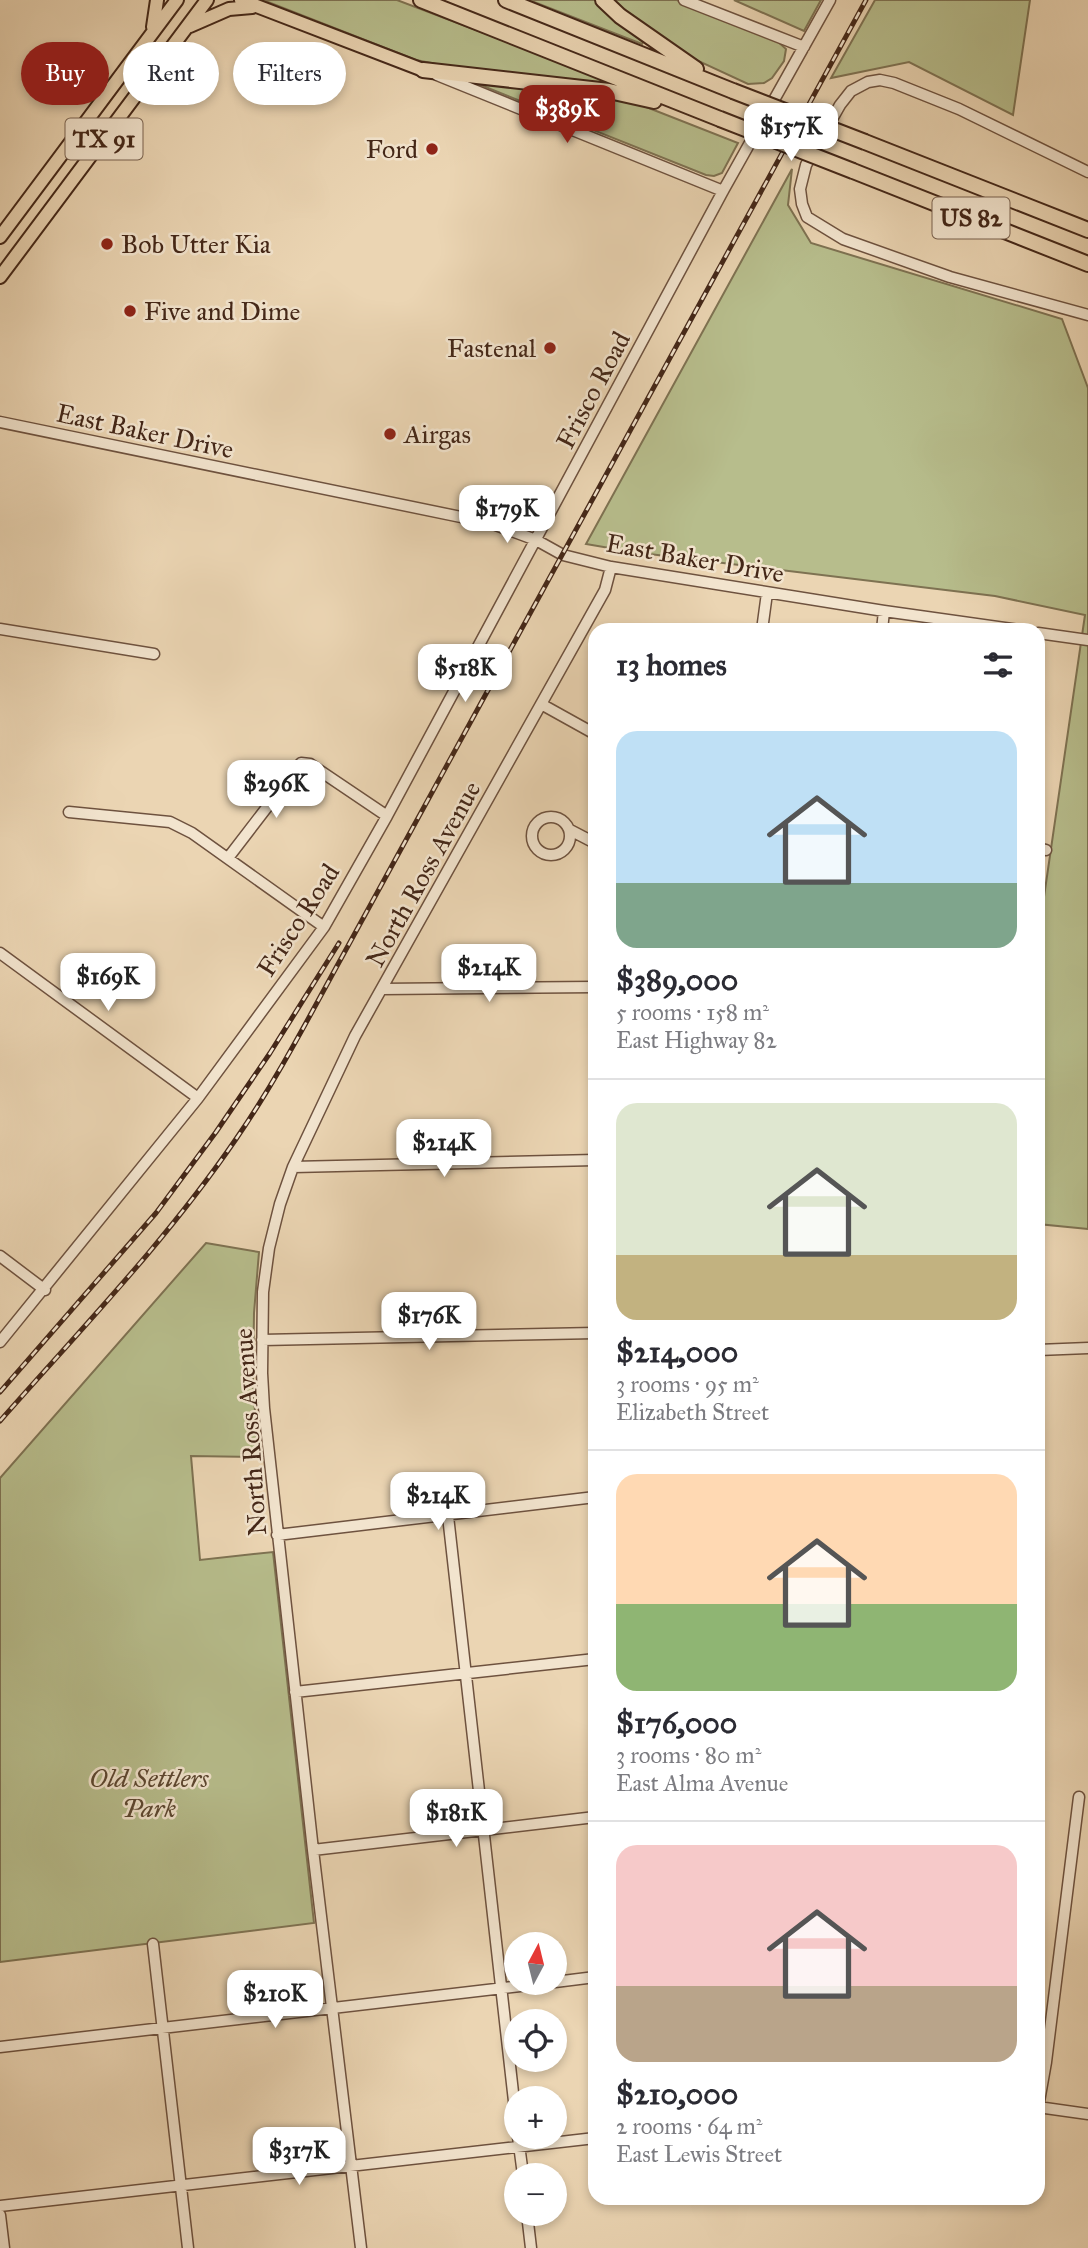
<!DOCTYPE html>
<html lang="en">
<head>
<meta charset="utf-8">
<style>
  :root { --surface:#fff; --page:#f7f7f7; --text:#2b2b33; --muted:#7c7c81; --line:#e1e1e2; --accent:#8f2418 }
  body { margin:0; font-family:"IM FELL Great Primer",serif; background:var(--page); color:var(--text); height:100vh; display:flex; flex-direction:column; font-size:26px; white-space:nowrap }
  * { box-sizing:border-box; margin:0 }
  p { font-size:23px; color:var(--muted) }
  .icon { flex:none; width:38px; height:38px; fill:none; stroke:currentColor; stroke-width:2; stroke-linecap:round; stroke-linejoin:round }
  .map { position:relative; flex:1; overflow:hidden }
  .sheet { position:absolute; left:588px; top:623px; width:457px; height:1582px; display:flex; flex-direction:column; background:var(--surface); border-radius:21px; box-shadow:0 4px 10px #0003 }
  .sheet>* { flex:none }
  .top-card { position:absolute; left:21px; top:42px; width:462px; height:63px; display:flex; gap:14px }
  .needle { width:46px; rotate:7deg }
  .controls { position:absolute; left:504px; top:1932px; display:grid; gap:14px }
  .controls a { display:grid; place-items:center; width:63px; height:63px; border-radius:50%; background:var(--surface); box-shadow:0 4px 10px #0003; font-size:35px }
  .price { position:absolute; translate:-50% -60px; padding:0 16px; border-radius:14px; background:#fff; color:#222; font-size:23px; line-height:46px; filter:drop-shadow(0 2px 4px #0008) }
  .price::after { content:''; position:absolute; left:50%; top:42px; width:21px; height:16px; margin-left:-10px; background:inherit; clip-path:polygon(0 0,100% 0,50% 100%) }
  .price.current { background:var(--accent); color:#fff }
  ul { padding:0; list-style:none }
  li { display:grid; align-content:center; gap:14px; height:371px; padding:0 28px }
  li+li { border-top:2px solid var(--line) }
  li span { display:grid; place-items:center; height:217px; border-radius:21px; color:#555 }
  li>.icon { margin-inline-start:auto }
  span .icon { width:126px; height:126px; fill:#fffc; stroke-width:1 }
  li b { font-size:30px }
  h2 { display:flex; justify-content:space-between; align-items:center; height:84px; padding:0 28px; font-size:30px }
  .pill { padding:0 24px; border-radius:32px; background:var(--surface); box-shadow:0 4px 10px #0003; font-size:24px; line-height:63px }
  .pill.current { background:var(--accent); color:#fff }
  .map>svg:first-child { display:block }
  .green { fill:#b7bd8c; stroke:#7e7252; stroke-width:2 }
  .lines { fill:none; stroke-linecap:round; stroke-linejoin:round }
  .minor-casing { stroke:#6e523f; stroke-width:13 }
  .major-casing { stroke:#442718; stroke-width:16 }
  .highway-casing { stroke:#442718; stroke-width:18 }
  .minor { stroke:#f2e4ce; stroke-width:10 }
  .major { stroke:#ebd5b3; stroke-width:12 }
  .highway { stroke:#ebd5b3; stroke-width:14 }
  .rail-casing { stroke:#442718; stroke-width:5 }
  .rail { stroke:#f2e4ce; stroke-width:2.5; stroke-dasharray:8; stroke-linecap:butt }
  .highway-bridge-casing { stroke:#442718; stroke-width:18; stroke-linecap:butt }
  .highway-bridge { stroke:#ebd5b3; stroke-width:14 }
  .poi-dot { fill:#8f2418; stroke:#f2e4ce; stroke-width:2.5 }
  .labels { text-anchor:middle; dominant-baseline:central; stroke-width:5; stroke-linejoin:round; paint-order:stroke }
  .shield { fill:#f2e4ce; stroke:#78604f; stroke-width:2 }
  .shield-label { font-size:24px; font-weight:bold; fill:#442718 }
  .poi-label { font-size:26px; fill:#442718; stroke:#f2e4ce; text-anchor:start }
  .street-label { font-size:26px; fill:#442718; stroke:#f2e4ce }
  .park-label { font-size:26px; font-style:italic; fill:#5b452f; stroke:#f2e4ce }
</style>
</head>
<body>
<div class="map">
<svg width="1088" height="2248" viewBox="0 0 1088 2248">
  <rect width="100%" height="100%" fill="#ebd5b3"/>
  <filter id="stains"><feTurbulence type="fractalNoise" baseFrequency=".00286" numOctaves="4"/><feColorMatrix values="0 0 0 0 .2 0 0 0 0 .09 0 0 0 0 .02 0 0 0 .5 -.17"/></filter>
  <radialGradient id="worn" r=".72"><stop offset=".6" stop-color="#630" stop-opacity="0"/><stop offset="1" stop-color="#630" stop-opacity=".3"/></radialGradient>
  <path class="green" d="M263 0H397L636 91 577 80 481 73 416 60Z
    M529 0H596L610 15 643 42 642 44Z
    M612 0H677L775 39 786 49 784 61 772 78 764 83 748 84 681 53 651 32Z
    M734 0H821L804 31Z
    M875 0H1030L1013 115 909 62 831 78Z
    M479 81 547 86 636 103 738 143 722 173 714 176 706 175 478 84Z
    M792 169 788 205 811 243 1062 319 1088 388V1229L1038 1224V938L1085 615 995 596 633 552 586 544Z
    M206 1243 259 1252 254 1313 253 1382 258 1457 191 1456 200 1560 273 1552 314 1923 0 1962V1478Z"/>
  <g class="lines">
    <defs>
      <path id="minor" d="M684 0 804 47
        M437 75 723 191
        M1088 172 959 109 894 83 880 80 868 82 851 91 840 105 806 165 800 189 802 204 807 217 843 239 950 277 1088 315
        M0 422 490 523 536 540 563 555 611 567 884 611 1020 630
        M0 629 154 654
        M762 630 767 593
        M882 630 884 611
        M1038 633 1088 640
        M541 704 595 734
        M69 812 170 822 192 833 324 927
        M532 836a19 19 0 1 1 38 0a19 19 0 1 1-38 0Z
        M570 830 595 843
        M1038 848 1046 850
        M228 858 301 763 310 764 387 816
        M0 953 198 1098
        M382 989 595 987
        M293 1167 595 1160
        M0 1256 45 1290
        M262 1340 595 1333
        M0 1342 198 1098 324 927 387 816 723 191 830 0
        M1038 1350 1088 1348
        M448 1516 516 2119
        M277 1535 595 1497
        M295 1692 595 1659
        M313 1850 595 1817
        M153 1944 188 2248
        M555 1982 595 1977
        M0 2047 546 1983
        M1038 2107 1046 2062 1079 1797
        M1038 2107 1088 2114
        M518 2137 523 2175
        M0 2206 595 2138
        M527 2214 531 2248
        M0 2215 4 2248
        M361 2248 313 1850 264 1408 262 1373 263 1292 269 1248 280 1204 293 1167 355 1036 605 590 611 567"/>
      <path id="major" d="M241 0 423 70
        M190 26 229 9 252 7
        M153 27 157 0
        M0 237 177 0
        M0 277 207 0"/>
      <path id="highway" d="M421 0 720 119
        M506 0 733 91
        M603 0 620 16 696 69
        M423 70 609 91 654 101
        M865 142 1088 230
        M853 171 1088 264"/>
    </defs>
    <use href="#minor" class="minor-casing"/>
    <use href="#major" class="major-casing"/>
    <use href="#highway" class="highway-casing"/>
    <use href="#minor" class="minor"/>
    <use href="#major" class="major"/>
    <use href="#highway" class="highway"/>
    <defs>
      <path id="rail" d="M0 1392 156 1213 216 1132 270 1053 339 943
        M0 1421C81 1329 167 1240 236 1139 276 1081 309 1017 343 955L866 0"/>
    </defs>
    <use href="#rail" class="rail-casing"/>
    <use href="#rail" class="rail"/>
    <defs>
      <path id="highway-bridge" d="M733 91 865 142
        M720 119 853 171"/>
    </defs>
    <use href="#highway-bridge" class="highway-bridge-casing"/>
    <use href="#highway-bridge" class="highway-bridge"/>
  </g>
  <g class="poi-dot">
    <circle cx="432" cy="149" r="7"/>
    <circle cx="107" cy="244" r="7"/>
    <circle cx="130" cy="311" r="7"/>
    <circle cx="550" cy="348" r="7"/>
    <circle cx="390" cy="434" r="7"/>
  </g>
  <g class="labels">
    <g class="shield">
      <rect x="65.5" y="118.5" width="77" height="41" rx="5"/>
      <rect x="932.5" y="197.5" width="77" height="41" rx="5"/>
    </g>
    <g class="shield-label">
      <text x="104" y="139">TX 91</text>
      <text x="971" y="218">US 82</text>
    </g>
    <g class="poi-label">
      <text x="418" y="149" text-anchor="end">Ford</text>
      <text x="121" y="244">Bob Utter Kia</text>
      <text x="144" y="311">Five and Dime</text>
      <text x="536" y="348" text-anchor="end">Fastenal</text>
      <text x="404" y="434">Airgas</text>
    </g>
    <g class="street-label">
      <text transform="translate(593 390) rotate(-62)">Frisco Road</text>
      <text transform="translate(145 431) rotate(12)">East Baker Drive</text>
      <text transform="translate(695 558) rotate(10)">East Baker Drive</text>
      <text transform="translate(423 874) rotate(-61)">North Ross Avenue</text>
      <text transform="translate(298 920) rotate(-57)">Frisco Road</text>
      <text transform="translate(250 1432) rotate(-94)">North Ross Avenue</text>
    </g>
    <g class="park-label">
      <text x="149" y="1778">Old Settlers<tspan x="149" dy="30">Park</tspan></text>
    </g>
  </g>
  <rect width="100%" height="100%" filter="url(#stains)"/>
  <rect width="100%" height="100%" fill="url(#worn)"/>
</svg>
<div class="controls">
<a><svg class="needle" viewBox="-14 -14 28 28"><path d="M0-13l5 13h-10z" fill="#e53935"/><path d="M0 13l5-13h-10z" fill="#7c7c81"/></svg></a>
<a><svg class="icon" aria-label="locate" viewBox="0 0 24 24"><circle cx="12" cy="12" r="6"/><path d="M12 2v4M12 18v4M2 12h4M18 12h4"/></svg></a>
<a>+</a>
<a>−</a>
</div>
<b class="price current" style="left:567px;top:145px">$389K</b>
<b class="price" style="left:791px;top:163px">$157K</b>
<b class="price" style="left:507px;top:545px">$179K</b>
<b class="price" style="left:465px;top:704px">$518K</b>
<b class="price" style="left:276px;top:820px">$296K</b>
<b class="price" style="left:489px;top:1004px">$214K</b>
<b class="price" style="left:108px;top:1013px">$169K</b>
<b class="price" style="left:444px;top:1179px">$214K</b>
<b class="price" style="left:429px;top:1352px">$176K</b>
<b class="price" style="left:438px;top:1532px">$214K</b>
<b class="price" style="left:456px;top:1849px">$181K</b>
<b class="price" style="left:275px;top:2030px">$210K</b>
<b class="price" style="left:299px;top:2187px">$317K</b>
<div class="top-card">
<a class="pill current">Buy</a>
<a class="pill">Rent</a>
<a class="pill">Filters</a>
</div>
<section class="sheet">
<h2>13 homes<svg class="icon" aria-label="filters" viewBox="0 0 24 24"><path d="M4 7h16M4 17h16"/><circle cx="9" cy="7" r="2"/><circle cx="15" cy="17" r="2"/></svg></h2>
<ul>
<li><span style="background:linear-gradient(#bfe0f5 70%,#7fa58c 0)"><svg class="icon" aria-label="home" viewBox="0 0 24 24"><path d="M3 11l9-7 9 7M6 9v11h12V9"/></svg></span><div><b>$389,000</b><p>5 rooms · 158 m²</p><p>East Highway 82</p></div></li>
<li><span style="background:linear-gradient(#dfe7d0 70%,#c2b280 0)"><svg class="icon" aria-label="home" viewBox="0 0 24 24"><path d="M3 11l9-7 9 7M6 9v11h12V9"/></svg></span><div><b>$214,000</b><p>3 rooms · 95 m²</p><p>Elizabeth Street</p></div></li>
<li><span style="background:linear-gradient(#ffd9b3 60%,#8fb573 0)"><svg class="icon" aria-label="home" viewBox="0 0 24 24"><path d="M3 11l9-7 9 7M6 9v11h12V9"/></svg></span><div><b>$176,000</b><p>3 rooms · 80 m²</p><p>East Alma Avenue</p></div></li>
<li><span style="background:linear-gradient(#f6c9c9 65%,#b9a48a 0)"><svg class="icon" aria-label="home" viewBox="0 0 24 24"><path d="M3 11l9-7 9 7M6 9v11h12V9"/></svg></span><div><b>$210,000</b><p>2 rooms · 64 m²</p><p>East Lewis Street</p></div></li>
</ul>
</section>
</div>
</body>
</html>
